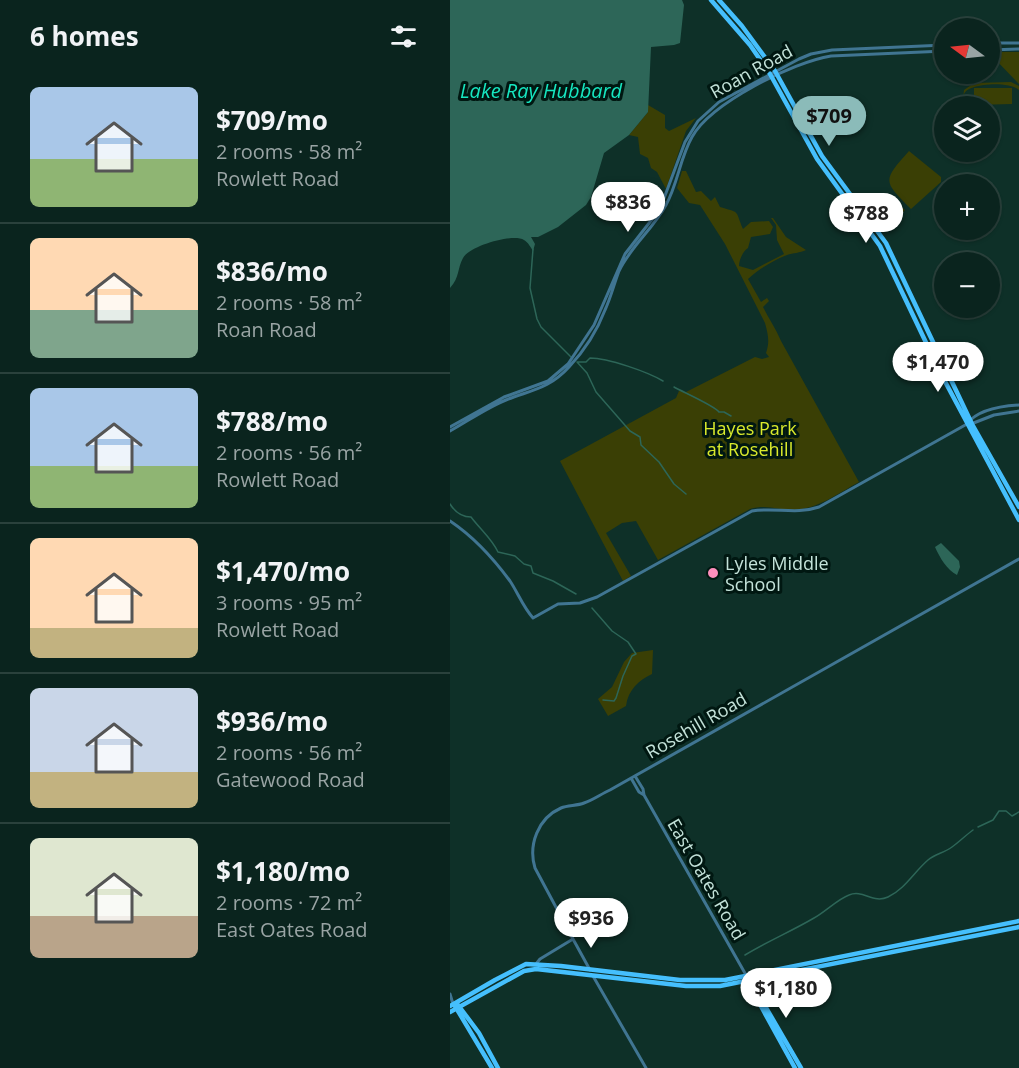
<!DOCTYPE html>
<html lang="en">
<head>
<meta charset="utf-8">
<style>
  :root { --surface:#0a241e; --page:#132c27; --text:#f1f3f6; --muted:#99a4a4; --line:#2a413c; --accent:#8bbbb9 }
  body { margin:0; font-family:"Open Sans",sans-serif; background:var(--page); color:var(--text); height:100vh; display:flex; flex-direction:column; font-size:22px; white-space:nowrap }
  * { box-sizing:border-box; margin:0 }
  p { font-size:20px; color:var(--muted) }
  .icon { flex:none; width:33px; height:33px; fill:none; stroke:currentColor; stroke-width:2; stroke-linecap:round; stroke-linejoin:round }
  .map { position:relative; flex:1; overflow:hidden }
  .side { display:flex; flex-direction:column; background:var(--surface); width:450px }
  .side>* { flex:none }
  .needle { width:39px; rotate:285deg }
  .controls { position:absolute; left:484px; top:18px; display:grid; gap:12px }
  .controls a { display:grid; place-items:center; width:66px; height:66px; border-radius:50%; background:var(--surface); box-shadow:0 2px 4px #0004,0 0 0 2px var(--line); font-size:30px }
  .price { position:absolute; translate:-50% -51px; padding:0 14px; border-radius:21px; background:#fff; color:#222; font-size:20px; line-height:39px; filter:drop-shadow(0 2px 3px #0008) }
  .price::after { content:''; position:absolute; left:50%; top:36px; width:18px; height:14px; margin-left:-9px; background:inherit; clip-path:polygon(0 0,100% 0,50% 100%) }
  .price.on { background:var(--accent); color:#111 }
  ul { padding:0; list-style:none }
  li { display:flex; align-items:center; gap:18px; height:150px; padding:0 30px }
  li+li { border-top:2px solid var(--line) }
  li span { display:grid; place-items:center; flex:none; width:168px; height:120px; border-radius:9px; color:#555 }
  li>.icon { margin-inline-start:auto }
  span .icon { width:72px; height:72px; fill:#fffc; stroke-width:1 }
  li b { font-size:26px }
  h2 { display:flex; justify-content:space-between; align-items:center; height:72px; padding:0 30px; font-size:26px }
  main { display:flex; flex:1; min-height:0 }
  .map>svg:first-child { display:block }
  .green { fill:#3a3f05 }
  .water { fill:#2d6658 }
  .lines { fill:none; stroke-linecap:round; stroke-linejoin:round }
  .stream { stroke:#2d6658; stroke-width:1.5 }
  .minor { stroke:#407592; stroke-width:3 }
  .major { stroke:#45bffd; stroke-width:4.5 }
  .poi-dot { fill:#fe8ebc; stroke:#001711; stroke-width:2 }
  .labels { text-anchor:middle; dominant-baseline:central; stroke-width:6; stroke-linejoin:round; paint-order:stroke }
  .street-label { font-size:18px; fill:#c3e2d9; stroke:#001711 }
  .park-label { font-size:18px; fill:#d8e92c; stroke:#001711 }
  .poi-label { font-size:18px; fill:#c3e2d9; stroke:#001711; text-anchor:start }
  .water-label { font-size:20px; font-style:italic; fill:#16e6c0; stroke:#001711 }
</style>
</head>
<body>
<main>
<section class="side">
<h2>6 homes<svg class="icon" aria-label="filters" viewBox="0 0 24 24"><path d="M4 7h16M4 17h16"/><circle cx="9" cy="7" r="2"/><circle cx="15" cy="17" r="2"/></svg></h2>
<ul>
<li><span style="background:linear-gradient(#a9c7e8 60%,#8fb573 0)"><svg class="icon" aria-label="home" viewBox="0 0 24 24"><path d="M3 11l9-7 9 7M6 9v11h12V9"/></svg></span><div><b>$709/mo</b><p>2 rooms · 58 m²</p><p>Rowlett Road</p></div></li>
<li><span style="background:linear-gradient(#ffd9b3 60%,#7fa58c 0)"><svg class="icon" aria-label="home" viewBox="0 0 24 24"><path d="M3 11l9-7 9 7M6 9v11h12V9"/></svg></span><div><b>$836/mo</b><p>2 rooms · 58 m²</p><p>Roan Road</p></div></li>
<li><span style="background:linear-gradient(#a9c7e8 65%,#8fb573 0)"><svg class="icon" aria-label="home" viewBox="0 0 24 24"><path d="M3 11l9-7 9 7M6 9v11h12V9"/></svg></span><div><b>$788/mo</b><p>2 rooms · 56 m²</p><p>Rowlett Road</p></div></li>
<li><span style="background:linear-gradient(#ffd9b3 75%,#c2b280 0)"><svg class="icon" aria-label="home" viewBox="0 0 24 24"><path d="M3 11l9-7 9 7M6 9v11h12V9"/></svg></span><div><b>$1,470/mo</b><p>3 rooms · 95 m²</p><p>Rowlett Road</p></div></li>
<li><span style="background:linear-gradient(#c9d6e8 70%,#c2b280 0)"><svg class="icon" aria-label="home" viewBox="0 0 24 24"><path d="M3 11l9-7 9 7M6 9v11h12V9"/></svg></span><div><b>$936/mo</b><p>2 rooms · 56 m²</p><p>Gatewood Road</p></div></li>
<li><span style="background:linear-gradient(#dfe7d0 65%,#b9a48a 0)"><svg class="icon" aria-label="home" viewBox="0 0 24 24"><path d="M3 11l9-7 9 7M6 9v11h12V9"/></svg></span><div><b>$1,180/mo</b><p>2 rooms · 72 m²</p><p>East Oates Road</p></div></li>
</ul>
</section>
<div class="map">
<svg width="569" height="1068" viewBox="0 0 569 1068">
  <rect width="100%" height="100%" fill="#0e3028"/>
  <path class="green" d="M549 52H569V84L542 56Z
    M561 82 569 86V90C557 78 491 85 522 106H517L513 99 514 90 524 83Z
    M524 88H562V104L524 105Z
    M198 105 215 115V128L219 131 246 118 236 131 216 189 207 172 201 168 198 158 190 154 188 137 179 135 198 112Z
    M459 151 491 177V182L461 209C433 181 432 181 459 151Z
    M232 171H236L246 192 251 191 261 201 265 197 270 207C291 213 285 210 293 229L301 222 319 221 323 227 320 234 301 237 298 248C293 251 289 260 289 266L303 270 334 254 327 240 326 225 321 218H323L336 237 356 250C350 253 343 253 337 255 322 261 309 269 298 279L311 302 317 298 319 301 313 307C319 319 326 329 331 341L409 482C387 494 368 509 343 510 327 510 317 504 300 509L208 560 186 521 172 523 156 533 181 576 173 581 110 461 226 398 229 391 236 392 305 357 312 359 319 357 316 353C320 342 318 334 315 323L275 244 250 205 239 203 227 188Z
    M438 202 448 204 455 210 438 227 422 210 429 204Z
    M203 650 202 674C189 680 178 690 176 706L158 716 148 699 162 687 174 662 182 653Z"/>
  <path class="water" d="M0 0H232L234 5 230 43 224 45 201 47 198 112 179 135 154 153 141 197 136 205 108 227 88 237H81L85 244 83 251C81 248 78 242 74 240 63 233 19 246 13 258 7 269 10 277 0 288Z
    M491 543 509 561 510 567 507 575C497 570 490 558 485 547Z"/>
  <g class="lines">
    <path class="stream" d="M83 249 80 288 87 319 91 327 121 357
      M127 362 137 373 146 392 180 431 190 437 191 445 209 462 224 484 236 494
      M127 362H136L140 358C158 358 198 372 213 381
      M224 387C233 392 265 406 269 412H274L281 416
      M0 504C5 512 11 517 21 517 30 529 42 539 48 552L65 556 74 564 81 566 83 573 103 581 126 594
      M142 608 162 631 178 642 186 654 182 656 173 676 166 698 164 701 153 700
      M528 827 543 820 549 811H556L562 816 569 812
      M295 955C318 941 342 931 364 918 375 912 388 899 399 895 413 889 423 904 438 897 455 889 464 872 478 860 485 854 494 853 502 847 509 842 516 835 523 830"/>
    <path class="minor" d="M540 43H569
      M540 50 569 49
      M521 424 544 415 569 411
      M0 427 54 397 98 381 118 364 144 325 175 254 203 218 213 201 235 142 248 121 269 102 349 59 361 54 382 50 495 45
      M0 431C18 421 36 408 56 400 81 390 99 389 119 367 134 351 147 331 155 310 161 297 164 284 169 271 181 246 203 229 216 205 228 183 230 158 242 137 261 103 343 62 381 56L495 51
      M0 521C24 537 43 558 60 581 68 593 73 607 83 618L108 604 130 603 147 597 302 511C326 507 345 515 369 507L517 424C527 410 552 406 569 405
      M185 776 193 789 194 795 296 975
      M181 778 189 792 194 795
      M123 939 140 970
      M86 964 90 959 123 939 85 868C78 845 88 818 111 808 118 805 127 806 134 803 143 800 151 794 160 790L569 559
      M143 976 196 1068
      M0 994 3 1004"/>
    <path class="major" d="M261 0 300 45 320 74 367 159 430 246 491 374 569 520
      M269 0 292 26 325 71 372 156 436 243 522 424 569 507
      M296 979 345 1068
      M300 980 351 1068
      M8 1005 29 1033 48 1068
      M0 1006 45 980 76 964 111 966 230 980H275L569 921
      M5 1006 42 1068
      M0 1012 74 971 86 969 236 986H270L569 927"/>
  </g>
  <circle class="poi-dot" cx="263" cy="573" r="6"/>
  <g class="labels">
    <g class="street-label">
      <text transform="translate(301 71) rotate(-29)">Roan Road</text>
      <text transform="translate(246 725) rotate(-30)">Rosehill Road</text>
      <text transform="translate(257 879) rotate(60)">East Oates Road</text>
    </g>
    <g class="park-label">
      <text x="300" y="428">Hayes Park<tspan x="300" dy="21">at Rosehill</tspan></text>
    </g>
    <g class="poi-label">
      <text x="275" y="563">Lyles Middle<tspan x="275" dy="21">School</tspan></text>
    </g>
    <g class="water-label">
      <text x="91" y="90">Lake Ray Hubbard</text>
    </g>
  </g>
</svg>
<div class="controls">
<a><svg class="needle" viewBox="-14 -14 28 28"><path d="M0-13l5 13h-10z" fill="#e53935"/><path d="M0 13l5-13h-10z" fill="#99a4a4"/></svg></a>
<a><svg class="icon" aria-label="layers" viewBox="0 0 24 24"><path d="M12 4l9 5-9 5-9-5zM3 14l9 5 9-5"/></svg></a>
<a>+</a>
<a>−</a>
</div>
<b class="price on" style="left:379px;top:147px">$709</b>
<b class="price" style="left:178px;top:233px">$836</b>
<b class="price" style="left:416px;top:244px">$788</b>
<b class="price" style="left:488px;top:393px">$1,470</b>
<b class="price" style="left:141px;top:949px">$936</b>
<b class="price" style="left:336px;top:1019px">$1,180</b>
</div>
</main>
</body>
</html>
